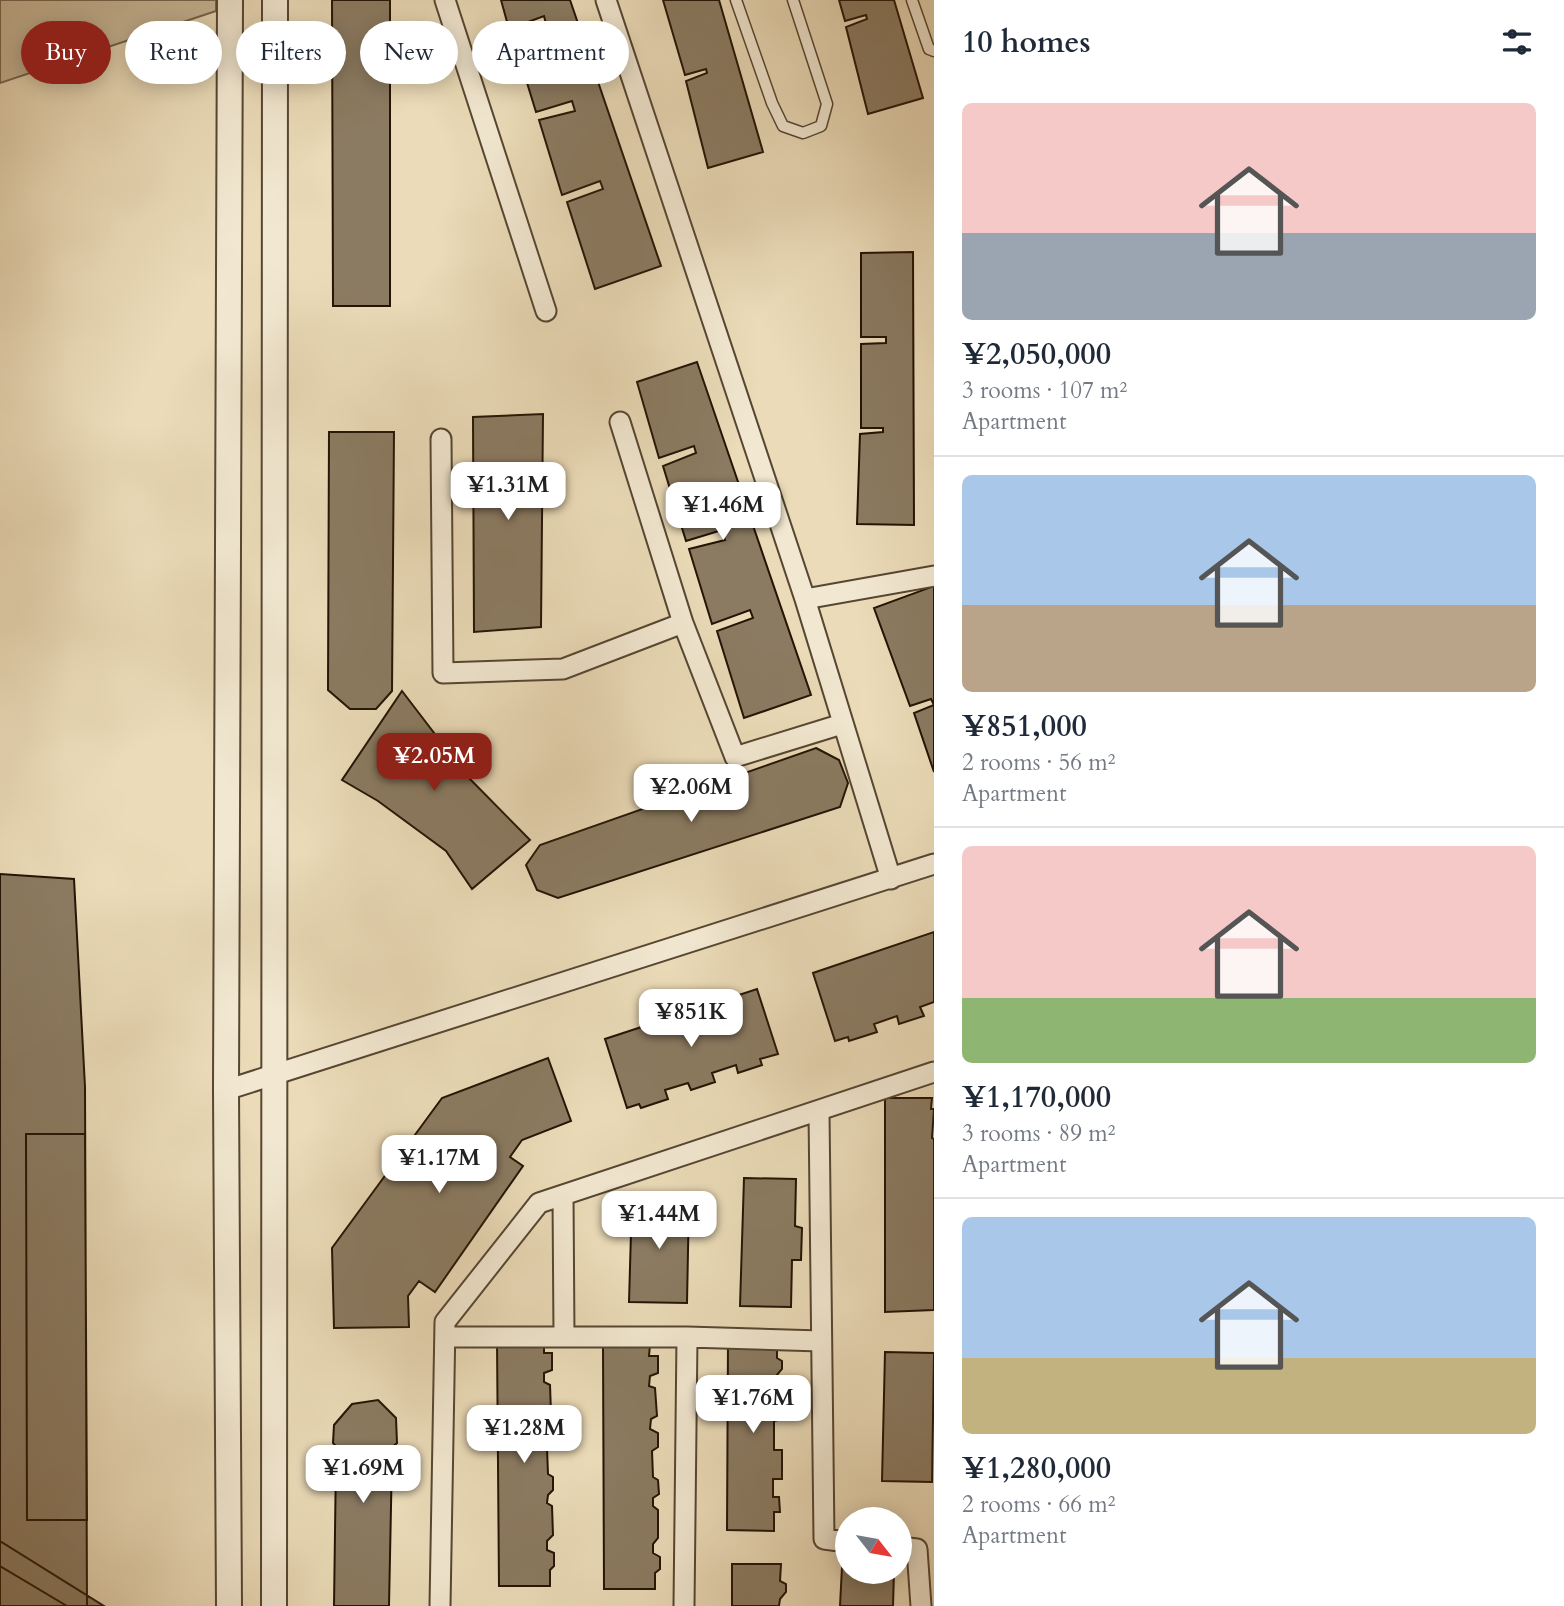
<!DOCTYPE html>
<html lang="en">
<head>
<meta charset="utf-8">
<style>
  :root { --surface:#fff; --page:#f6f6f7; --text:#1f2937; --muted:#747a83; --line:#e0e1e3; --accent:#8f2418 }
  body { margin:0; font-family:Cardo,serif; background:var(--page); color:var(--text); height:100vh; display:flex; flex-direction:column; font-size:26px; white-space:nowrap }
  * { box-sizing:border-box; margin:0 }
  p { font-size:23px; color:var(--muted) }
  .icon { flex:none; width:38px; height:38px; fill:none; stroke:currentColor; stroke-width:2; stroke-linecap:round; stroke-linejoin:round }
  .map { position:relative; flex:1; overflow:hidden }
  .side { display:flex; flex-direction:column; background:var(--surface); width:630px }
  .side>* { flex:none }
  .hud { position:absolute; left:21px; top:21px; width:665px; height:63px; display:flex; gap:14px }
  .needle { width:46px; rotate:121deg }
  .controls { position:absolute; left:835px; top:1507px; display:grid; gap:14px }
  .controls a { display:grid; place-items:center; width:77px; height:77px; border-radius:50%; background:var(--surface); box-shadow:0 4px 18px #0003; font-size:35px }
  .price { position:absolute; translate:-50% -60px; padding:0 16px; border-radius:14px; background:#fff; color:#222; font-size:23px; line-height:46px; filter:drop-shadow(0 2px 4px #0008) }
  .price::after { content:''; position:absolute; left:50%; top:42px; width:21px; height:16px; margin-left:-10px; background:inherit; clip-path:polygon(0 0,100% 0,50% 100%) }
  .price.selected { background:var(--accent); color:#fff }
  ul { padding:0; list-style:none }
  li { display:grid; align-content:center; gap:14px; height:371px; padding:0 28px }
  li+li { border-top:2px solid var(--line) }
  li span { display:grid; place-items:center; height:217px; border-radius:10px; color:#555 }
  li>.icon { margin-inline-start:auto }
  span .icon { width:126px; height:126px; fill:#fffc; stroke-width:1 }
  li b { font-size:30px }
  h2 { display:flex; justify-content:space-between; align-items:center; height:84px; padding:0 28px; font-size:30px }
  .tag { padding:0 24px; border-radius:32px; background:var(--surface); box-shadow:0 4px 18px #0003; font-size:24px; line-height:63px }
  .tag.selected { background:var(--accent); color:#fff }
  main { display:flex; flex:1; min-height:0 }
  .map>svg:first-child { display:block }
  .green { fill:#c9b99a; stroke:#766650; stroke-width:2 }
  .building { fill:#8b7b62; stroke:#241405; stroke-width:2 }
  .lines { fill:none; stroke-linecap:round; stroke-linejoin:round }
  .service-casing { stroke:#564632; stroke-width:13 }
  .minor-casing { stroke:#564632; stroke-width:23 }
  .tertiary-casing { stroke:#564632; stroke-width:28 }
  .service { stroke:#f2e8d1; stroke-width:10 }
  .minor { stroke:#f2e8d1; stroke-width:19 }
  .tertiary { stroke:#f2e8d1; stroke-width:24 }
</style>
</head>
<body>
<main>
<div class="map">
<svg width="934" height="1606" viewBox="0 0 934 1606">
  <rect width="100%" height="100%" fill="#ebdbb8"/>
  <filter id="stains"><feTurbulence type="fractalNoise" baseFrequency=".00286" numOctaves="4"/><feColorMatrix values="0 0 0 0 .2 0 0 0 0 .09 0 0 0 0 .02 0 0 0 .5 -.17"/></filter>
  <radialGradient id="worn" r=".72"><stop offset=".6" stop-color="#630" stop-opacity="0"/><stop offset="1" stop-color="#630" stop-opacity=".3"/></radialGradient>
  <path class="green" d="M0 0H216V11L0 83Z"/>
  <path class="building" d="M332 0H390V306H333Z
    M501 0H570L661 266 595 289 567 202 603 189 600 181 562 195 539 120 575 111 572 101 536 112 513 37 546 24 544 16 509 29Z
    M663 0H719L763 152 708 168 686 81 707 73 706 69 685 75Z
    M839 0H894L923 98 868 114 846 27 867 19 866 15 845 21Z
    M913 252 914 525 857 524 860 434 883 432V428H861V344L886 343V337H861V253Z
    M697 362 811 695 744 718 717 631 753 618 750 610 712 624 689 549 725 540 722 530 686 541 663 466 696 453 694 446 659 458 637 382Z
    M543 414 541 627 474 632 473 417Z
    M329 432H394L392 691 376 709H350L328 690Z
    M934 586V772L914 713 934 705 931 699 910 706 874 608Z
    M402 691 467 776 530 840 472 889 446 851 378 801 342 780Z
    M816 748 839 760 848 783 840 807 558 898 537 890 526 865 540 845Z
    M0 874 74 879 85 1087 87 1606H67L0 1566Z
    M934 932V1002L920 1007 924 1016 899 1024 897 1016 874 1024 877 1032 849 1041 848 1037 835 1041 813 973Z
    M757 989 778 1054 760 1059 762 1065 738 1073 736 1065 712 1073 715 1082 691 1090 688 1083 665 1090 668 1099 641 1108 639 1104 627 1108 605 1039Z
    M548 1058 571 1121 522 1140 510 1157 523 1166 435 1292 419 1281 408 1296 409 1327 334 1328 332 1248 442 1098Z
    M885 1098H932L931 1109H934L932 1138 934 1139V1310L885 1312Z
    M26 1134H85L87 1520H27Z
    M744 1178 796 1179 795 1226 802 1228 801 1260H792L791 1307 740 1306Z
    M632 1198 689 1199 687 1303 629 1302Z
    M728 1341H777V1358L782 1361V1369L776 1376V1388L783 1391 782 1419 774 1421V1450H782V1479H773V1497H779L780 1512H774V1531L727 1530Z
    M497 1342H544V1353H552V1370L544 1373V1382L550 1385 551 1413 545 1416V1427L553 1430V1444L547 1448 548 1474 553 1477V1490L548 1495 547 1503 552 1506 553 1535 547 1541V1550L554 1553V1566L550 1570V1586H499Z
    M650 1345 649 1356H658V1373L650 1376 649 1386 655 1388 657 1416 651 1419 650 1429 658 1433V1447L652 1451 653 1477 658 1480 659 1494 653 1498V1506L658 1510V1538L653 1544V1553L660 1557V1569L655 1573V1589H604L603 1346Z
    M885 1352 934 1353 932 1482 882 1481Z
    M378 1400 396 1418 397 1443 376 1461 392 1457 389 1606H334L336 1458H346L333 1443 334 1425 352 1404Z
    M0 1541 104 1606H0Z
    M732 1564H781L780 1581 786 1584V1592L780 1599 779 1606H732Z
    M842 1567H847V1572H894L893 1606H840Z"/>
  <g class="lines">
    <defs>
      <path id="service" d="M736 0 772 103 783 126 803 133 821 126 827 104 793 0
        M912 0 929 49 934 51"/>
      <path id="minor" d="M445 0 546 311
        M606 0 805 599 891 879
        M620 422 683 623 735 757 842 724
        M441 439 443 673 563 669 683 623
        M805 599 934 576
        M226 1090 934 864
        M819 1112 824 1539 847 1542
        M563 1195 564 1336
        M445 1337H687L821 1341
        M900 1547 917 1549 921 1606
        M440 1606 445 1322 539 1203 934 1072
        M684 1606 687 1337"/>
      <path id="tertiary" d="M229 1606 226 1090 230 0
        M274 1606 275 0"/>
    </defs>
    <use href="#service" class="service-casing"/>
    <use href="#minor" class="minor-casing"/>
    <use href="#tertiary" class="tertiary-casing"/>
    <use href="#service" class="service"/>
    <use href="#minor" class="minor"/>
    <use href="#tertiary" class="tertiary"/>
  </g>
  <rect width="100%" height="100%" filter="url(#stains)"/>
  <rect width="100%" height="100%" fill="url(#worn)"/>
</svg>
<div class="controls">
<a><svg class="needle" viewBox="-14 -14 28 28"><path d="M0-13l5 13h-10z" fill="#e53935"/><path d="M0 13l5-13h-10z" fill="#747a83"/></svg></a>
</div>
<b class="price" style="left:508px;top:522px">¥1.31M</b>
<b class="price" style="left:723px;top:542px">¥1.46M</b>
<b class="price selected" style="left:434px;top:793px">¥2.05M</b>
<b class="price" style="left:691px;top:824px">¥2.06M</b>
<b class="price" style="left:691px;top:1049px">¥851K</b>
<b class="price" style="left:439px;top:1195px">¥1.17M</b>
<b class="price" style="left:659px;top:1251px">¥1.44M</b>
<b class="price" style="left:753px;top:1435px">¥1.76M</b>
<b class="price" style="left:524px;top:1465px">¥1.28M</b>
<b class="price" style="left:363px;top:1505px">¥1.69M</b>
<div class="hud">
<a class="tag selected">Buy</a>
<a class="tag">Rent</a>
<a class="tag">Filters</a>
<a class="tag">New</a>
<a class="tag">Apartment</a>
</div>
</div>
<section class="side">
<h2>10 homes<svg class="icon" aria-label="filters" viewBox="0 0 24 24"><path d="M4 7h16M4 17h16"/><circle cx="9" cy="7" r="2"/><circle cx="15" cy="17" r="2"/></svg></h2>
<ul>
<li><span style="background:linear-gradient(#f6c9c9 60%,#9aa5b1 0)"><svg class="icon" aria-label="home" viewBox="0 0 24 24"><path d="M3 11l9-7 9 7M6 9v11h12V9"/></svg></span><div><b>¥2,050,000</b><p>3 rooms · 107 m²</p><p>Apartment</p></div></li>
<li><span style="background:linear-gradient(#a9c7e8 60%,#b9a48a 0)"><svg class="icon" aria-label="home" viewBox="0 0 24 24"><path d="M3 11l9-7 9 7M6 9v11h12V9"/></svg></span><div><b>¥851,000</b><p>2 rooms · 56 m²</p><p>Apartment</p></div></li>
<li><span style="background:linear-gradient(#f6c9c9 70%,#8fb573 0)"><svg class="icon" aria-label="home" viewBox="0 0 24 24"><path d="M3 11l9-7 9 7M6 9v11h12V9"/></svg></span><div><b>¥1,170,000</b><p>3 rooms · 89 m²</p><p>Apartment</p></div></li>
<li><span style="background:linear-gradient(#a9c7e8 65%,#c2b280 0)"><svg class="icon" aria-label="home" viewBox="0 0 24 24"><path d="M3 11l9-7 9 7M6 9v11h12V9"/></svg></span><div><b>¥1,280,000</b><p>2 rooms · 66 m²</p><p>Apartment</p></div></li>
</ul>
</section>
</main>
</body>
</html>
